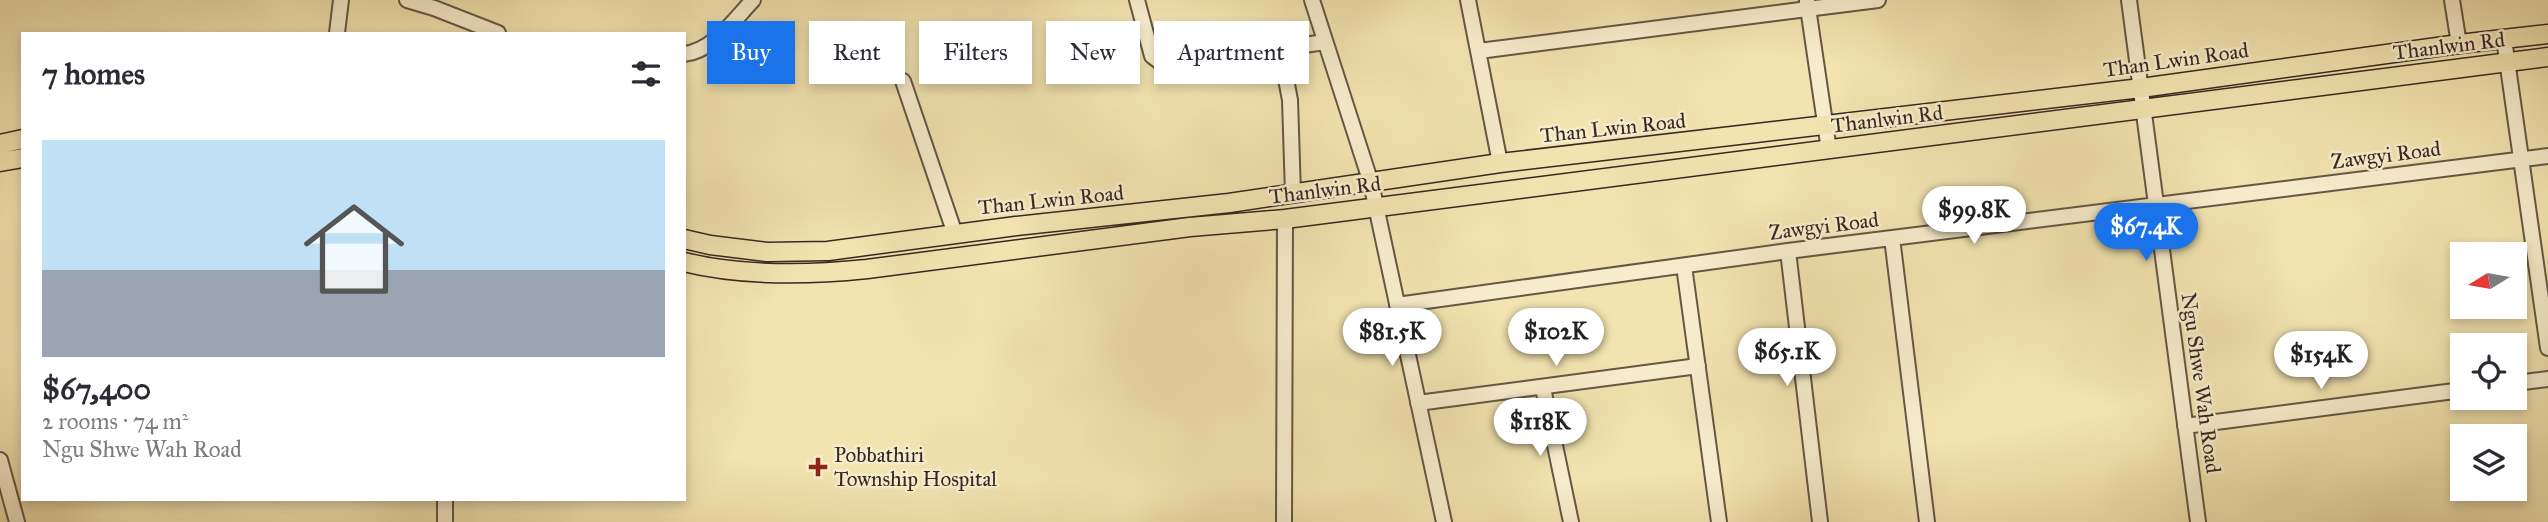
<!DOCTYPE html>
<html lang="en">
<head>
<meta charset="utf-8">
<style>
  :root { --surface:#fff; --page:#f7f7f7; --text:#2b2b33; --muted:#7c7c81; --line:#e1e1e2; --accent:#1a73e8 }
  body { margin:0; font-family:"IM FELL Great Primer",serif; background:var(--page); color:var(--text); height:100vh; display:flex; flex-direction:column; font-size:26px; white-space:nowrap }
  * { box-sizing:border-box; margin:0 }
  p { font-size:23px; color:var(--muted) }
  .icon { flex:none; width:38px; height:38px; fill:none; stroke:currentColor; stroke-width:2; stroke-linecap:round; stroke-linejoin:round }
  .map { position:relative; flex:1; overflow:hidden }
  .side { position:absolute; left:21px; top:32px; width:665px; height:469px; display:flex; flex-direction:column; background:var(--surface); border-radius:0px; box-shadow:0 4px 10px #0003 }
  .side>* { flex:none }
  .top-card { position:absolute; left:707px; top:21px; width:665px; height:63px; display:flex; gap:14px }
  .needle { width:46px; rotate:259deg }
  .buttons { position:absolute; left:2450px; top:242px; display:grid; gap:14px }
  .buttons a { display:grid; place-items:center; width:77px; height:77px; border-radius:0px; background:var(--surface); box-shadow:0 4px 10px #0003; font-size:35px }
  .price { position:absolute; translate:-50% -60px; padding:0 16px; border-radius:24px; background:#fff; color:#222; font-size:23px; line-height:46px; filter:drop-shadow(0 2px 4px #0008) }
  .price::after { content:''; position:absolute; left:50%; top:42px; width:21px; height:16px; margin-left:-10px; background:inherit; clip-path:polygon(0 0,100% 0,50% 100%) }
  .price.current { background:var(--accent); color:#fff }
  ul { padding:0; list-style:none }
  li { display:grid; align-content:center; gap:14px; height:371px; padding:0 21px }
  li+li { border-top:2px solid var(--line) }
  li span { display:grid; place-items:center; height:217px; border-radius:0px; color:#555 }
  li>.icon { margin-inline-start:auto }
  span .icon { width:126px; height:126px; fill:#fffc; stroke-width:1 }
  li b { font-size:30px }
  h2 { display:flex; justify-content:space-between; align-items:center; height:84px; padding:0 21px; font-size:30px }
  .pill { padding:0 24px; border-radius:0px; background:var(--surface); box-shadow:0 4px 10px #0003; font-size:24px; line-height:63px }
  .pill.current { background:var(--accent); color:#fff }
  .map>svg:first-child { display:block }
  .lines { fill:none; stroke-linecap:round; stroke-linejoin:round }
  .minor-casing { stroke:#655746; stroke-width:18 }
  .major-casing { stroke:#362823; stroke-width:21 }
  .minor { stroke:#f7edcc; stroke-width:14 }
  .major { stroke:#f2e3b0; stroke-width:18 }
  .poi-dot { fill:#8f2418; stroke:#f7edcc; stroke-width:2.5 }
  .labels { text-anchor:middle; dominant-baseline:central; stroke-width:5; stroke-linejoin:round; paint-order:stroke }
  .street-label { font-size:21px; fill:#362823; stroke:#f7edcc }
  .poi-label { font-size:21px; fill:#362823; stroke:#f7edcc; text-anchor:start }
</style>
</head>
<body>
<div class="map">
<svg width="2548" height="522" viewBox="0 0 2548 522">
  <rect width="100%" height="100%" fill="#f2e3b0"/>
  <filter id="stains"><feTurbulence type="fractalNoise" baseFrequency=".00286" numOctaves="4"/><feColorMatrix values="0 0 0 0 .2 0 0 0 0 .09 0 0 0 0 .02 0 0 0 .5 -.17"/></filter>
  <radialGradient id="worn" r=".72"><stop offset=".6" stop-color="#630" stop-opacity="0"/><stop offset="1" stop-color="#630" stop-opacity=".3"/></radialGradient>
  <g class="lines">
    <defs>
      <path id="minor" d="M407 0 434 8 498 33
        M1137 0 1152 56 1160 62 1172 64 1325 42
        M1312 0 1371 183 1444 522
        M1468 0 1500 163
        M2129 0 2198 522
        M2452 0 2459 44
        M1807 1 1829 150
        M337 33 341 0
        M2504 39 2548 348
        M1280 48 1290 100 1293 194
        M1479 51 1878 0
        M684 54C713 51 734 20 753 0
        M903 81 955 234
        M1892 238 1927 522
        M1788 251 1820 522
        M1684 266 1719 522
        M1397 305 1788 251 2548 156
        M2515 383 2548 379
        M1543 388 1571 522
        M1418 403 1698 366
        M2185 426 2462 390
        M0 460 17 522
        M445 522V499
        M1284 522 1285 219"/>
      <path id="major" d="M0 144 23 139
        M0 162 23 158
        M684 239 710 245 767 252 828 251 1016 226 1229 203 1500 163 2141 88 2459 44 2548 34
        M684 262C741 276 809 275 867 269L1190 227 1285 219 2548 57"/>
    </defs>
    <use href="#minor" class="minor-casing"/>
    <use href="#major" class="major-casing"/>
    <use href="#minor" class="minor"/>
    <use href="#major" class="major"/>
  </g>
  <path class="poi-dot" d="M814.5 456.5h7v7h7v7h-7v7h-7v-7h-7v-7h7z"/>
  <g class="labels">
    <g class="street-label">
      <text transform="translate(2449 46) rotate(-7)">Thanlwin Rd</text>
      <text transform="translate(2176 60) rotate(-8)">Than Lwin Road</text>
      <text transform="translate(1887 119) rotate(-7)">Thanlwin Rd</text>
      <text transform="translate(1613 128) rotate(-6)">Than Lwin Road</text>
      <text transform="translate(2386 155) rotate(-7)">Zawgyi Road</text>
      <text transform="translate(1325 190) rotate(-7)">Thanlwin Rd</text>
      <text transform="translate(1051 200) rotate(-6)">Than Lwin Road</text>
      <text transform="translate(1824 226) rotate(-7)">Zawgyi Road</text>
      <text transform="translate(2201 383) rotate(82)">Ngu Shwe Wah Road</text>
    </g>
    <g class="poi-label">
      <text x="834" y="455">Pobbathiri<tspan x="834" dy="24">Township Hospital</tspan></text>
    </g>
  </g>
  <rect width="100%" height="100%" filter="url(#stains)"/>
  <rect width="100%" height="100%" fill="url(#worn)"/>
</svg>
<div class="buttons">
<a><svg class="needle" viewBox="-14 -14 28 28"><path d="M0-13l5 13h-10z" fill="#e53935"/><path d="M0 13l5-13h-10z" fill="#7c7c81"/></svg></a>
<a><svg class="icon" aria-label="locate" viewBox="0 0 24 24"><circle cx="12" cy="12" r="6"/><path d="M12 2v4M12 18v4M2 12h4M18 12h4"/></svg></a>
<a><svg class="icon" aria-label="layers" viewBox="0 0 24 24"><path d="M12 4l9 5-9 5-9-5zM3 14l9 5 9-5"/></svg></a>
</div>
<b class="price" style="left:1974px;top:246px">$99.8K</b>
<b class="price current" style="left:2146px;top:263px">$67.4K</b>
<b class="price" style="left:1392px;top:368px">$81.5K</b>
<b class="price" style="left:1556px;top:368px">$102K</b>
<b class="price" style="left:1787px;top:388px">$65.1K</b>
<b class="price" style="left:2321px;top:391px">$154K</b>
<b class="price" style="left:1540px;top:458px">$118K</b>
<div class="top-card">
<a class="pill current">Buy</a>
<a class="pill">Rent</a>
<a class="pill">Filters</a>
<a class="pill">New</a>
<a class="pill">Apartment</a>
</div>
<section class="side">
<h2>7 homes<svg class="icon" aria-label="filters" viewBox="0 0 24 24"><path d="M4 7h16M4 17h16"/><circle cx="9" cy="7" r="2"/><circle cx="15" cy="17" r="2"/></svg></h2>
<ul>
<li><span style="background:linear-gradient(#bfe0f5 60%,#9aa5b1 0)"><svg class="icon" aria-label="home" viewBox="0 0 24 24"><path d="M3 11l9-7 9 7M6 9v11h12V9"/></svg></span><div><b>$67,400</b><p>2 rooms · 74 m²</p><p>Ngu Shwe Wah Road</p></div></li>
</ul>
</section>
</div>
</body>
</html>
